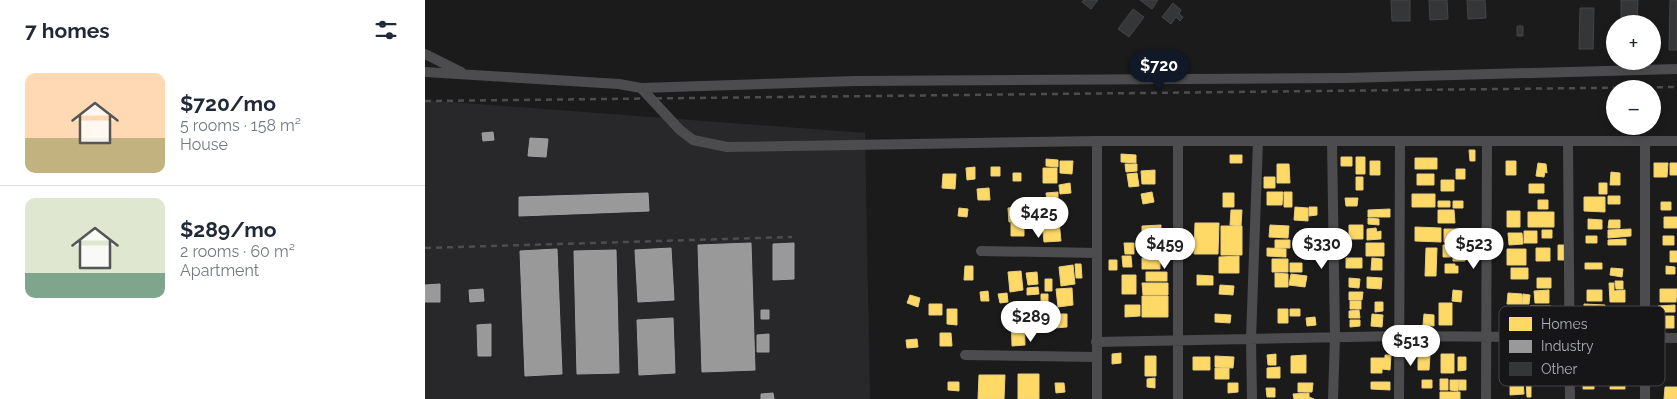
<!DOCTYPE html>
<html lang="en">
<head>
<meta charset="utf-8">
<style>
  :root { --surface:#fff; --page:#f2f2f3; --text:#1f2937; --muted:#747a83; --line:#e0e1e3; --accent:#111827 }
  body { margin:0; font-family:Raleway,sans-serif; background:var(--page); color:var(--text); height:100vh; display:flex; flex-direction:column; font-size:19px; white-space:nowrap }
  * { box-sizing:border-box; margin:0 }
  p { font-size:16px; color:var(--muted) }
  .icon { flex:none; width:28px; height:28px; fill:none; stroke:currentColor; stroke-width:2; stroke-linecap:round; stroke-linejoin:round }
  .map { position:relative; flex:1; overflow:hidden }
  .panel { display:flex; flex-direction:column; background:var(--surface); width:425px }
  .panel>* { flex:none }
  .fabs { position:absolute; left:1181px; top:15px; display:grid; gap:10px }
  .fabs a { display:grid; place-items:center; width:55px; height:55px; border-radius:50%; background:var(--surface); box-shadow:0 2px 8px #0003; font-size:25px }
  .price { position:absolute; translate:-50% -42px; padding:0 11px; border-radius:18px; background:#fff; color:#222; font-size:16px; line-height:32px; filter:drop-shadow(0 1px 2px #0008) }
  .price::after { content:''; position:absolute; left:50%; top:30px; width:15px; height:11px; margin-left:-8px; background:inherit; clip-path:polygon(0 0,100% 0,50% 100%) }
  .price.active { background:var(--accent); color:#fff }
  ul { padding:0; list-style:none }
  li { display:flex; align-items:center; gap:15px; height:125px; padding:0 25px }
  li+li { border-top:1px solid var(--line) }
  li span { display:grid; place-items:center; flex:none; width:140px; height:100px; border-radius:10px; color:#555 }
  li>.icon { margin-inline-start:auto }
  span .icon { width:60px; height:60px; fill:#fffc; stroke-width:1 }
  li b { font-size:21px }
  h2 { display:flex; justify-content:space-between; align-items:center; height:60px; padding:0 25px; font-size:21px }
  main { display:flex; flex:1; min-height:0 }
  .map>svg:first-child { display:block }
  .built { fill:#28282a }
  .homes { fill:#ffd966; stroke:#e7cd7f }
  .industry { fill:#999; stroke:#a0a0a3 }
  .building { fill:#353637; stroke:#454548 }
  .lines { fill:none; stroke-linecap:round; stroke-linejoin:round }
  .minor { stroke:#4c4c4e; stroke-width:10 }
  .rail { stroke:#4d4d50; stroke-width:2.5; stroke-dasharray:6 5; stroke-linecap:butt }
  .key { fill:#161517; stroke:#444448; stroke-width:1 }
  .key-label { font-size:14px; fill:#afb1ba }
</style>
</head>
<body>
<main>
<section class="panel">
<h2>7 homes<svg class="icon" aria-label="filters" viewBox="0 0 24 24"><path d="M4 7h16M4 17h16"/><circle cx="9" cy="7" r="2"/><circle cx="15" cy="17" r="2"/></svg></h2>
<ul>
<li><span style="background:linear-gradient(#ffd9b3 65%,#c2b280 0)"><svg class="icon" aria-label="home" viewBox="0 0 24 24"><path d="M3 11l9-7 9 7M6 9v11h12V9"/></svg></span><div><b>$720/mo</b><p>5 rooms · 158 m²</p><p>House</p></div></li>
<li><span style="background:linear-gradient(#dfe7d0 75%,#7fa58c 0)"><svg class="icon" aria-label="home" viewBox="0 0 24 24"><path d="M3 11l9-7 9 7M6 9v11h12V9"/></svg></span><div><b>$289/mo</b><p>2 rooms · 60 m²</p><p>Apartment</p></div></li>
</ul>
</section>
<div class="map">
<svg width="1252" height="399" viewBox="0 0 1252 399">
  <rect width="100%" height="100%" fill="#1b1b1c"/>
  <path class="built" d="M0 100 440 133 445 399H0Z"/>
  <path class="homes" d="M1044 150H1050V161H1045Z
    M696 154 711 155V163L696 162Z
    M805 155H817V163H805Z
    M916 157H927V166H916Z
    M931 157H940V174H931Z
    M990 158H1012V169H990Z
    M621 159 633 160V167L621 166Z
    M635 161H648L647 174 635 173Z
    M945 161H955V175H945Z
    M1081 161H1091V175H1081Z
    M1113 163 1121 164 1122 173 1120 172 1119 177 1111 176Z
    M1229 163H1243L1242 177H1229Z
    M1245 163H1252V175H1245Z
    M700 164H712V171L701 172Z
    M852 164H864L865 183H852Z
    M550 167V179L542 180 541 168Z
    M566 167H575V176H566Z
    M618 168H632V183H618Z
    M1031 169H1040V179H1031Z
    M730 170V184H717L716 171Z
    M1186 172 1195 173V185H1185Z
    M588 173H596V181H588Z
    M712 173 714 186 704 187 702 174Z
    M518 174H531L530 189 517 188Z
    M992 174H1009V185H992Z
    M839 177H850V188H839Z
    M931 177H938V190H931Z
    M1016 180H1029V191H1016Z
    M645 183 646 193 635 194 634 185Z
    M1174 183H1182V194H1174Z
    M1104 184H1119V193H1104Z
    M564 188 565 200H553L552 189Z
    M633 192V201H622L621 193Z
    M727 192 729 202 718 204 716 194Z
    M842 192H858L857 205H842Z
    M859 192H867V207H859Z
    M798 193H809V207H798Z
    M987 194H1010V207H987Z
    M1183 196H1195V204H1183Z
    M1159 197H1180V212L1159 211Z
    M920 198H933L932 206H921Z
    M1113 200H1123V209H1113Z
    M1013 201H1025V207H1013Z
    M1028 201H1038V208H1028Z
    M1236 202H1246V210H1236Z
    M597 207 598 220 584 222 583 208Z
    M618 207H627V217H623V220H618Z
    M870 207 883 208V221L869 220Z
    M884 207H892V215L884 216Z
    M534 208 543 209 542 217 533 216Z
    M965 209V217H943V210Z
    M806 210H817L816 226 805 225Z
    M1013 210H1029L1030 223H1013Z
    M1082 211H1095V227H1082Z
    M1103 212H1129V227H1103Z
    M1239 217H1252V228H1239Z
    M943 218 954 219V225L943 224Z
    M1163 219 1177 220V229H1163Z
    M1184 220H1195V228H1183Z
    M634 221 636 241 619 242 617 222Z
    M586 222H599V236H586Z
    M770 223H794L793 254H769Z
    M736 225V236H717V226Z
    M845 225 864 226 863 238 844 237Z
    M924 225H938V239H924Z
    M796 226H817V255H796Z
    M990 227 1016 228V242L990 241Z
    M951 228 952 232 956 231V239L942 240V229Z
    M1019 229H1037V242H1019Z
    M1206 229V236L1183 238V230Z
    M1117 230H1127V238H1117Z
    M1099 231H1112V243H1099Z
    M1083 233H1097L1098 244 1084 245Z
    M1161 236H1172V243H1161Z
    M1238 236H1249V245H1238Z
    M717 238H736V249H717Z
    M1201 239V245H1183V240Z
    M850 240H865V248H850Z
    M877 242H886V253H876Z
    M887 242H892V256H887Z
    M699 243H709V254H700Z
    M941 243H959V256H941Z
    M1018 245H1026V257H1018Z
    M1133 245H1139V260H1133Z
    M842 248 861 249V257L842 256Z
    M1001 248H1012L1011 276H1000Z
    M1111 248H1125V261H1111Z
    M1082 249H1101V265H1082Z
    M719 250H736L737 257H719Z
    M1245 251H1252V262H1245Z
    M1028 255H1040V261H1028Z
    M697 256H706L707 267H698Z
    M814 256V273H794V257Z
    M717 258H735V269H717Z
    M921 258H937V268H921Z
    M947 258 957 259V270H946Z
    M847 259H863V272H847Z
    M684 260H692V270H684Z
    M865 263H877V272H865Z
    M1160 263H1177V269H1160Z
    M650 264H656L657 278H651Z
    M1020 264H1030V266H1033V273H1020Z
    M648 265 650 284 636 286 634 267Z
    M540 266H548V280H539Z
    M1241 266 1250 267V274H1241Z
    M1086 268H1103V279H1086Z
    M1186 268 1198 269 1197 277 1185 275Z
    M596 271 598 290 585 292 583 272Z
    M612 272 613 284 603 285 601 273Z
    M721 272H742V281H721Z
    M850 273 863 274V287H850Z
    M866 274 882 276 880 287 864 285Z
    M697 275H711V294H697Z
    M772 275 788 276V285H772Z
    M942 277 957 278 956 289 942 288Z
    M924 278 935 279 934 288 924 287Z
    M1112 278H1126V288H1112Z
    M620 279H627V291H620Z
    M1190 281H1198V289H1191Z
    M717 283H743V295H718Z
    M1184 283H1189V291L1200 290V302H1185Z
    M795 285 809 286 808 295 794 294Z
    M613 287 614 294 602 295V288Z
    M647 288 648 305 633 307 631 289Z
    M1235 289H1252L1251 302H1235Z
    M1028 290 1037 291 1036 302 1027 301Z
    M1124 290V303H1110L1109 291Z
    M1162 290H1177V301H1162Z
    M563 291 564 301H556L555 292Z
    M924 292H938L937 300H924Z
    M582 293 583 302 575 303 573 294Z
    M1083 293 1097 294V304H1082Z
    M616 294H623V305L616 306Z
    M1098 294 1105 295 1104 304H1097Z
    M485 295 495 298 493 307 482 303Z
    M717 296H743V317H717Z
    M925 301H936V309H925Z
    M950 302H958V311L950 312Z
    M1014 303H1027V325H1014Z
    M504 304H517V315H504Z
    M1159 304 1180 305V324H1159Z
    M700 305H715V316L700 317Z
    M1250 305V312H1233V306Z
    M1105 306H1126V316H1105Z
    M522 309H532V325L522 324Z
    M853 309H863V323H853Z
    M865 309H875V316H865Z
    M934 310 935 318H924V311Z
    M599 311 600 345 587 346 586 312Z
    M628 314H642V327L629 328Z
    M790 314 806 315 805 323 790 322Z
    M947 314 958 315 957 327 946 326Z
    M999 314 1009 315V326L998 325Z
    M1236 316H1249V328H1240L1239 322H1236Z
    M890 317 891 325 882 326 881 318Z
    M925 320H935V326L925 327Z
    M515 333H526L527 346H515Z
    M492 339 493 347 482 348 481 340Z
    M696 353V363L687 364V354Z
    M851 354V365H843L842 355Z
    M1016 354H1029V373H1016Z
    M881 355V373H866V356Z
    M960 355H966L965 370 957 369V373H946V358H960Z
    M993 355H1005L1004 370H993Z
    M720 356H731V376H720Z
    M790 356 809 357 808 368 790 367Z
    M768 357H785V370H768Z
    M1033 357H1041V370L1033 371Z
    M855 367V378H842V368Z
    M790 368H804V379H790Z
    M1186 369H1200V389H1185Z
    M593 374H614V399H593Z
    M554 375H580L579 399H553Z
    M730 378V388L722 387V379Z
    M1015 379H1023V390H1015Z
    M997 380H1007V388H997Z
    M1025 380H1034L1033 391 1025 390Z
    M1034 380H1041V390H1034Z
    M1085 381H1098L1099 394 1085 395Z
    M1101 381H1106V397H1102Z
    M1158 381H1169V389H1158Z
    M523 382H534V391L523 390Z
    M946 382H965V390L946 389Z
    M630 383H639L640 392 631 393Z
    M803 383H813V392L803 393Z
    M873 383H888L887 392H873Z
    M1240 387H1252V399H1239Z
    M841 388H850V397H842Z
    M1015 392H1035V399H1015Z
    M884 393V397L889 399H869L868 394Z"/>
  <path class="industry" d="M68 132 69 140 58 141 57 133Z
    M105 138 123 139 121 157 103 156Z
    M223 193 224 211 94 216V197Z
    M326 243 330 370 277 372 273 245Z
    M369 243V279L348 280V244Z
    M246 248 249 300 213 302 210 250Z
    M132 249 137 374 100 376 95 251Z
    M191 250 194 373 152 374 149 251Z
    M15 284V302H0V285Z
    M58 289 59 301 45 302 44 290Z
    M336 310H344V319H336Z
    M248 318 250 373 214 375 212 320Z
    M66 324V356H53L52 325Z
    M344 334V352H332V335Z
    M348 393 349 399H336V394Z"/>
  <path class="building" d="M659 0H673L666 9 657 2Z
    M715 0H733L727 9Z
    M966 0H985V21H967Z
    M1004 0H1022L1023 19 1005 20Z
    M1042 0H1060L1061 18 1043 19Z
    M1196 0H1213L1212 24H1196Z
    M1245 0H1252V50H1244Z
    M748 3 756 10 754 14 758 17 755 21 751 17 746 24 737 17Z
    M1155 8H1169L1168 49H1154Z
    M708 9 719 17 704 37 693 29Z
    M1092 26H1098V36H1092Z"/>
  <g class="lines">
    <path class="minor" d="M0 54 36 72
      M0 72 194 84 216 88 255 130 268 140 302 147 672 141H1252
      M216 88 430 81 921 78 1252 69
      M907 141 910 337 908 399
      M1143 141 1145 399
      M556 251 672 253
      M671 342 974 336 1252 338
      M540 355 671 357
      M672 399V141
      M753 399V141
      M827 399 826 339 833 141
      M974 399 975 141
      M1061 399 1062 141
      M1220 399V141"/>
    <path class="rail" d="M0 101 1252 87
      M0 248 367 237"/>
  </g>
  <rect x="1074" y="306" width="166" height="80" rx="8" class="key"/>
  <rect x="1084" y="317" width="23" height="14" fill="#ffd966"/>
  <rect x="1084" y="340" width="23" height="13" fill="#999"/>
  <rect x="1084" y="362" width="23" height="14" fill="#353637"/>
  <g class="key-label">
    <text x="1116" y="329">Homes</text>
    <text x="1116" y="351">Industry</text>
    <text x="1116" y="374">Other</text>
  </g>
</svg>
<div class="fabs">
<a>+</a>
<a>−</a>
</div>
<b class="price active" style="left:734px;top:92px">$720</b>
<b class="price" style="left:614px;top:239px">$425</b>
<b class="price" style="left:740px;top:270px">$459</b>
<b class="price" style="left:897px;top:270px">$330</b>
<b class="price" style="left:1049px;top:270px">$523</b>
<b class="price" style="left:606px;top:343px">$289</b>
<b class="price" style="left:986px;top:367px">$513</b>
</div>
</main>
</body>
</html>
